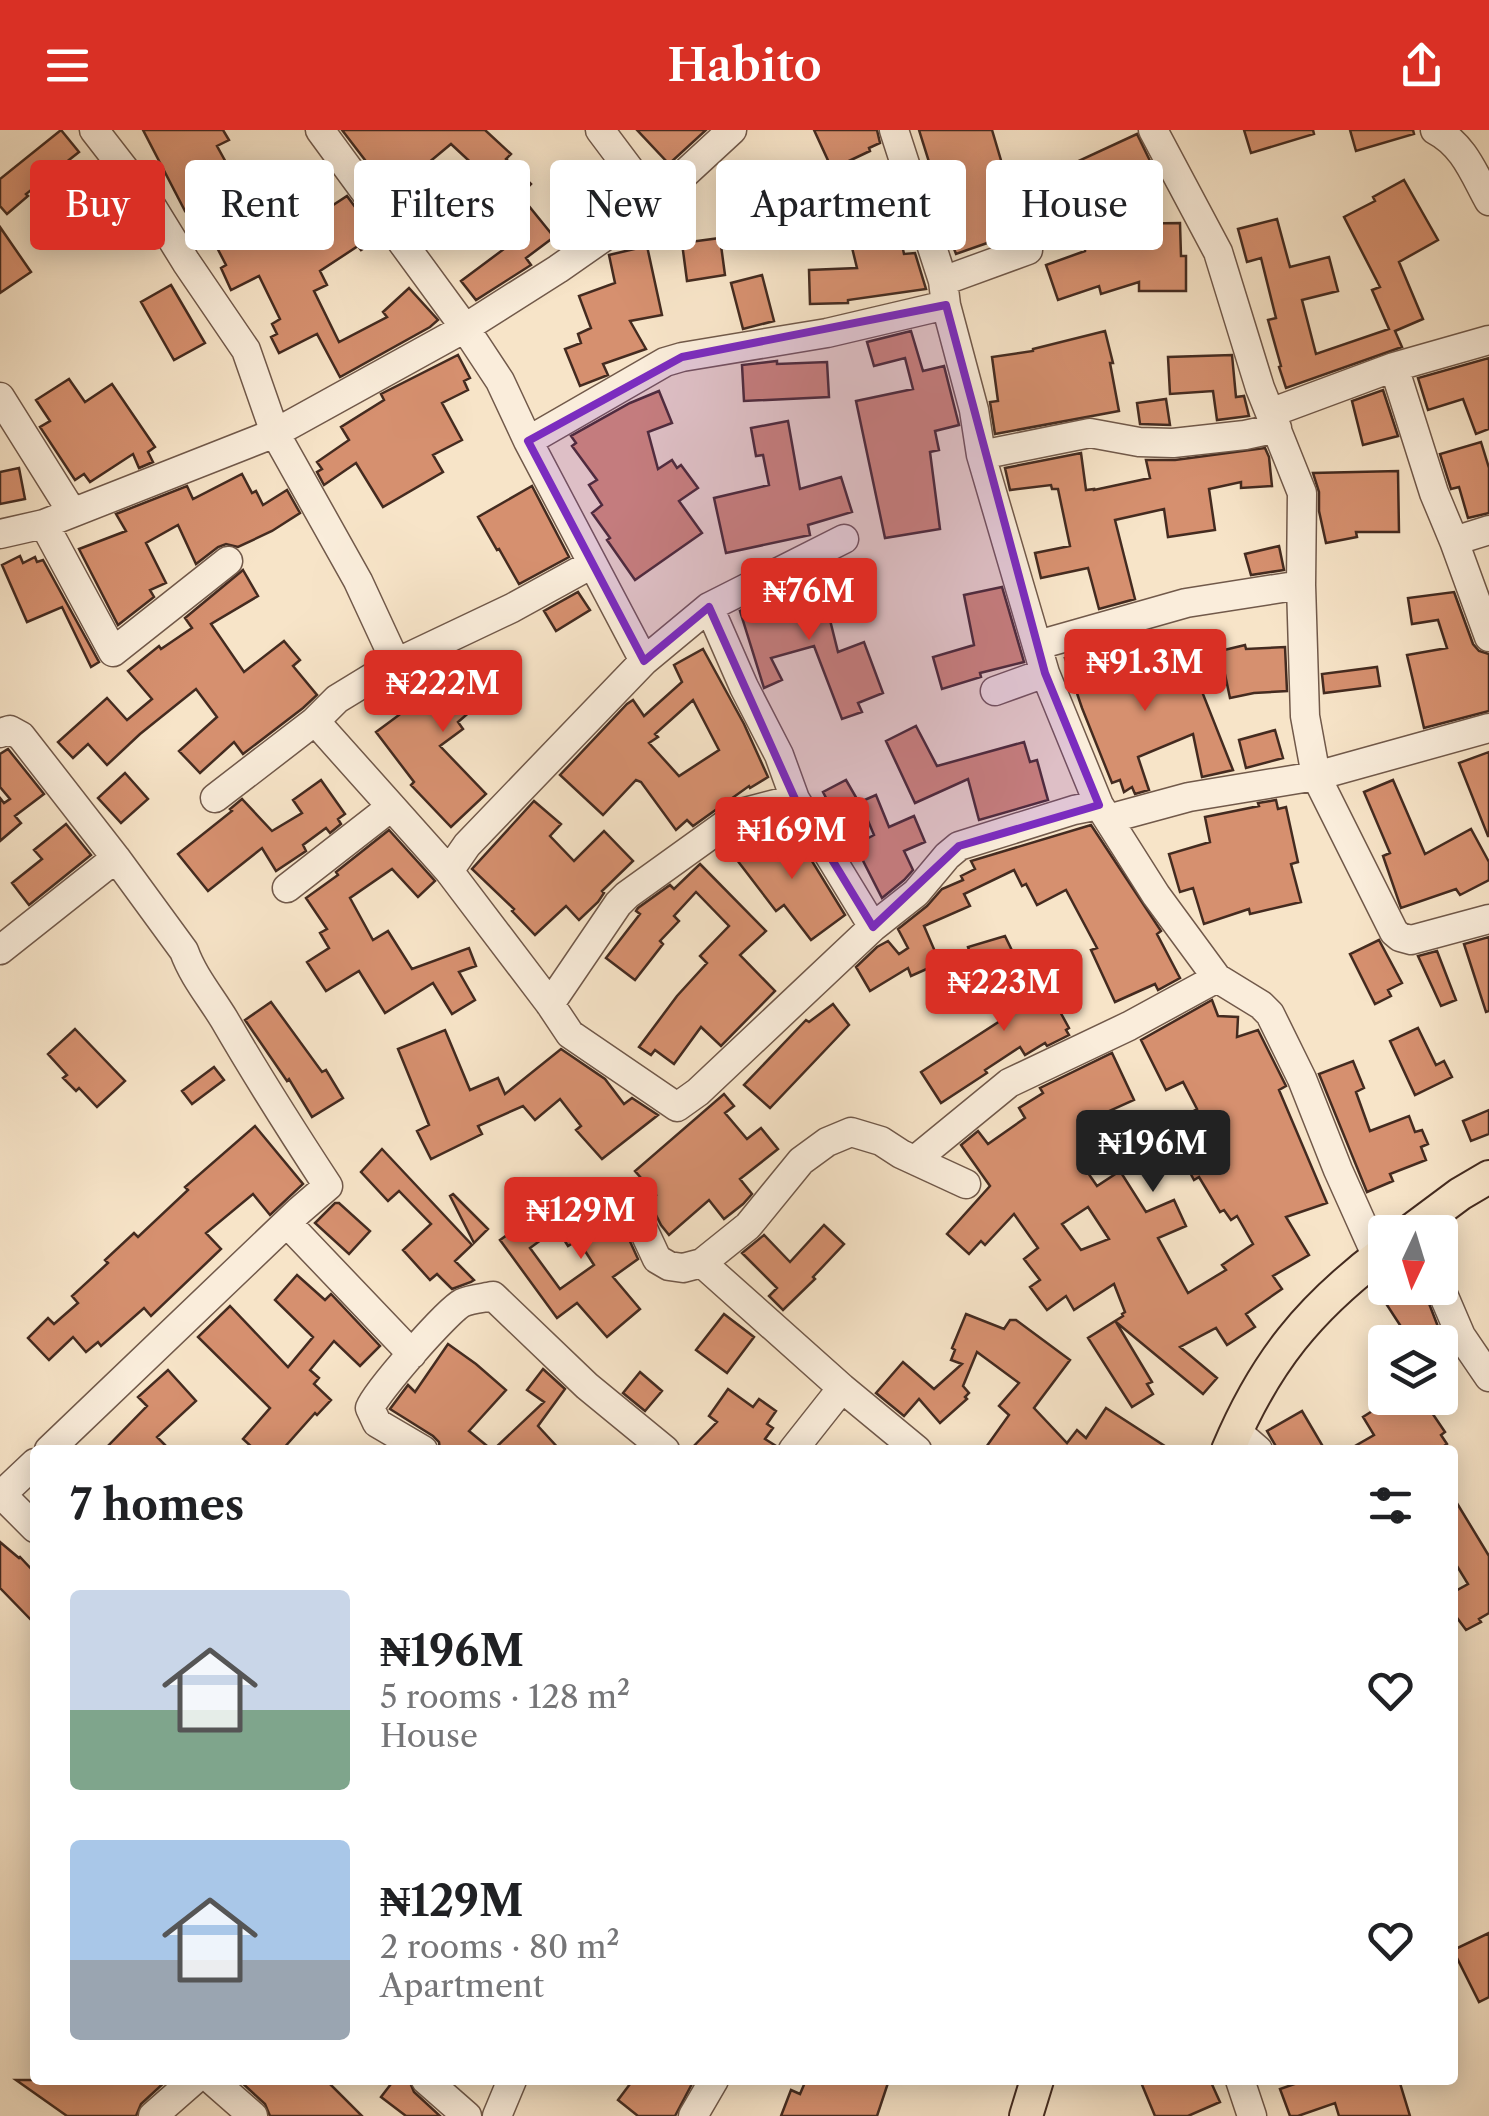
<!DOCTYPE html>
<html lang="en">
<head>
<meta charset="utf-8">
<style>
  :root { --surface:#fff; --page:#f6f6f6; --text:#202124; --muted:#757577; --accent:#d93025 }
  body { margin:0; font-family:"Libre Caslon Text",serif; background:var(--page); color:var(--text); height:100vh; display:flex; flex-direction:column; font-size:38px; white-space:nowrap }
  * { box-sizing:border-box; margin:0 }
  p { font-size:32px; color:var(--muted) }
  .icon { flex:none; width:55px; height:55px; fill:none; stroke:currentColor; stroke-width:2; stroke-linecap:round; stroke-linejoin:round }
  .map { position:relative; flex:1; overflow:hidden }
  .sheet { position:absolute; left:30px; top:1315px; width:1428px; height:640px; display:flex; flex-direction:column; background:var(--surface); border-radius:10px; box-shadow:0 5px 25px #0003 }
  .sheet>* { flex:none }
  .top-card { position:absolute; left:30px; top:30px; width:1430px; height:90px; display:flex; gap:20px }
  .needle { width:65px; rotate:184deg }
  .buttons { position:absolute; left:1368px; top:1085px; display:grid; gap:20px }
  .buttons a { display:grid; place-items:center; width:90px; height:90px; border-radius:10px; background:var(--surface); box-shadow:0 5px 25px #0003; font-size:50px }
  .price { position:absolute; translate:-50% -85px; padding:0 22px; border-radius:10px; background:var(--accent); color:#fff; font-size:32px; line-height:65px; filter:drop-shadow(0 2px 5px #0008) }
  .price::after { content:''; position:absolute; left:50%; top:60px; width:30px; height:22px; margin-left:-15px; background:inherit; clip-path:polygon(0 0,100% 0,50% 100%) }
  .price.selected { background:#222; color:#fff }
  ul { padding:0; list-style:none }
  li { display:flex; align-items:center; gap:30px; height:250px; padding:0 40px }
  li span { display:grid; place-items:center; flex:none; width:280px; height:200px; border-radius:10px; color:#555 }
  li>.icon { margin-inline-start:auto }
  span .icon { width:120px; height:120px; fill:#fffc; stroke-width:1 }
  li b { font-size:42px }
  h2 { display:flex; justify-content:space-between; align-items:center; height:120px; padding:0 40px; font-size:42px }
  .tag { padding:0 35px; border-radius:10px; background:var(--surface); box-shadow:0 5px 25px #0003; font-size:35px; line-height:90px }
  .tag.selected { background:var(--accent); color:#fff }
  header { display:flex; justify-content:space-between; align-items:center; height:130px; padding:0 40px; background:var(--accent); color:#fff; font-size:45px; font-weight:600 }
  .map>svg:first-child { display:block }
  .building { fill:#d6906f; stroke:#442b20; stroke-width:2.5; fill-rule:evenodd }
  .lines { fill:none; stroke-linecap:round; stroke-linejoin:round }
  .minor-casing { stroke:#71594a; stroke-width:31 }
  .major-casing { stroke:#442b20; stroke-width:36 }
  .minor { stroke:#faeddb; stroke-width:28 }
  .major { stroke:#f7e4c8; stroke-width:32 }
  .marked { fill:#7b2cbf; fill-opacity:0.2; stroke:#7b2cbf; stroke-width:8; stroke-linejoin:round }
</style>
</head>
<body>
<header><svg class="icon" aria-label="menu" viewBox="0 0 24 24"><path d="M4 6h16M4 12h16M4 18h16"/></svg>Habito<svg class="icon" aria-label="share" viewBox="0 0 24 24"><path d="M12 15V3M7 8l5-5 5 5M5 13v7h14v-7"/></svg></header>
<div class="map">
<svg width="1489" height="1986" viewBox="0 0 1489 1986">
  <rect width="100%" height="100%" fill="#f7e4c8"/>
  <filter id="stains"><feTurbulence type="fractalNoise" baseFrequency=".002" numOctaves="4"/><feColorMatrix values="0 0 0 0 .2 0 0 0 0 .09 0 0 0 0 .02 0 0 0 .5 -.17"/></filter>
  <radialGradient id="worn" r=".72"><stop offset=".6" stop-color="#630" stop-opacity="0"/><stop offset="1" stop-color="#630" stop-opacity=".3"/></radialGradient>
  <path class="building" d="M61 0 79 22 26 64 28 66 7 84 0 76V49Z
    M143 0H223L229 10 217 16 244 65 250 62 271 102 291 91 294 96 299 93 301 96 347 66 369 96 365 99 374 112 361 120 358 116 320 141 327 155 314 161 339 212 387 187 383 182 409 158 438 190 430 197 340 247 317 204 279 223 271 207 277 204 272 194 280 189 259 146 231 160 221 138 226 135 195 75 185 81Z
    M342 0H485L511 24 506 29 531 54 520 65 554 107 526 128 531 135 476 170 461 151 520 107 505 88 509 84 487 62 494 54 451 14 391 64Z
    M637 0H706L669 34Z
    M814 0H877L880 13 869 18 870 21 832 39Z
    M919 0H992L1022 101 990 110V112L956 124 946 98V91L959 87 950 45 935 51Z
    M1244 0H1313L1314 4 1251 23Z
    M1350 0H1413L1414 4 1356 21Z
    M1137 4 1152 35 1074 69 1061 39Z
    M1404 50 1438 110 1399 132 1423 189 1395 201 1402 217 1286 258 1279 237 1281 236 1268 190 1276 188 1261 128 1247 132 1238 99 1277 89 1290 137 1329 127 1338 161 1302 170 1316 224 1389 199 1372 160 1380 157 1344 87 1375 71 1373 67Z
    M895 82 904 124 915 123 926 159 848 170V173L810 174 809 140 857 138 846 93Z
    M1085 88H1112V94L1180 93 1181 126H1186V161H1139V152L1101 164 1099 156 1058 170 1046 135 1085 121Z
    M0 97 31 142 0 163Z
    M720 108 725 145 687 151 682 113Z
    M647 116 662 185 630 191 646 219 603 234 608 245 580 256 565 219 581 213 578 204 591 198 579 166 615 153 609 125Z
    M762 145 774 191 743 199 731 153Z
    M171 155 205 213 174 230 141 172Z
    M911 201 923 241 944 236 959 295 935 301 939 320 930 322 940 399 885 408 856 271 913 259 905 228 874 236 867 212Z
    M1105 201 1113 233H1110L1119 281 995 304 990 272 998 271 992 227 1033 221V219Z
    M458 225 470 248 464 251 468 260 442 273 462 310 433 325 443 342 383 377 356 333 324 355 317 342 322 339 317 332 349 310 341 297 384 270 381 264Z
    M1232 225 1236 267 1244 266 1249 286 1217 290 1213 261 1170 264 1168 227Z
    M1489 228V299L1476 304 1463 269 1428 280 1418 248Z
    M777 231V234L827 232 829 267 744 271 742 235Z
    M69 249 85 272 112 254 155 317 148 322 153 332 139 338 133 324 90 352 84 344 75 350 40 297 50 291 36 270Z
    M1383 260 1398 306 1363 315 1352 271Z
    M659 261 672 293 648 302 658 339 672 330 677 338 681 335 698 358 679 371 702 403 635 450 607 410 610 408 592 383 602 375 589 355 597 350 572 316 576 313 571 306 630 273Z
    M1166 269 1170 295 1140 294 1137 273Z
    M788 291 800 359 841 347 852 382 808 395 810 405 726 423 714 368 769 355 763 325 756 326 751 298Z
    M1481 312 1489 338V383L1468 388 1459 357 1451 359 1440 324Z
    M1265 318 1269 327 1272 356 1241 358V352L1209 359 1215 400 1168 407 1164 379 1115 390 1135 469 1099 479 1088 438 1041 448 1035 423 1070 416 1058 359H1052L1051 355 1010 360 1005 338 1081 323 1086 360 1094 359V360L1150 348 1146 330H1175Z
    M19 338 25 369 0 374V342Z
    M1398 341 1399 402H1356L1357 407 1326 413 1319 381V362L1313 343Z
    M242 344 252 363 256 361 263 375 287 360 300 383 272 401 238 417 226 414 218 417 196 434 178 395 146 413 166 453 150 460 154 467 118 495 79 419 126 401 116 384 187 356 193 369Z
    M532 356 569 427 519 454 499 419 497 420 478 387Z
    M1279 416 1284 440 1251 445 1245 424Z
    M20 426 23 433 35 427 37 432 43 430 99 532 91 537 62 477 27 492 2 435Z
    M243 440 258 466 211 494 244 542 284 511 300 530 293 536 317 565 303 578 243 624 234 612 200 643 179 621 217 587 196 559 140 604 107 635 88 614 73 628 58 612 107 568 127 590 152 569 128 541 159 516 161 519 192 498 185 488Z
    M819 446 838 522 864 512 883 563 858 573 862 582 842 589 814 516 771 528 782 550 764 558 740 481 788 459V457L800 451Z
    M1002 457 1024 532 980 543 981 547 942 559 933 527 974 515 964 465Z
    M578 462 590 480 556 501 544 481Z
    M1454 462 1473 514 1479 521 1489 524V581L1424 598 1407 525 1447 518 1438 490 1412 494 1408 468Z
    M1245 515 1246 519 1285 517 1287 561 1254 563 1230 568 1220 521Z
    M1102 517 1111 544 1153 530 1154 533 1186 521 1233 640 1202 647 1193 604 1138 627 1149 660 1135 664 1132 657 1124 662 1120 650 1112 653 1082 578 1065 528Z
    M703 519 744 594 768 647 750 658 749 656 693 696 687 690 676 700 641 652 636 650 603 685 560 645 627 574 633 570 644 586 682 552 674 535ZM693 570 719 620 679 646 649 613 658 607 655 604Z
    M495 522 507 536 504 539 514 551 483 577 480 573 458 592 463 599 440 616 486 664 451 697 411 655 414 652 376 602 399 585 395 579 428 554 434 561 474 527 480 535Z
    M1377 537 1380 556 1324 563 1322 544Z
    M916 596 937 636 1024 612 1030 632 1037 630 1048 670 979 690 968 649 915 673 886 611Z
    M1275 600 1283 628 1246 638 1239 610Z
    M8 619 44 664 15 686 21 693 0 711V668L4 673 10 669 0 657V624Z
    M1489 622V706H1488L1459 633Z
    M125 643 148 669 121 693 98 668Z
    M321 650 345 684 338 689 341 694 330 703 326 698 303 715 306 721 276 741 262 718 208 761 178 724 232 681 230 679 242 669 272 701 302 683 293 670Z
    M846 650 857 669 833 681 823 662Z
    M1393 650 1425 724 1471 699 1489 732V750L1460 765 1456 759 1401 778 1383 726 1390 723 1364 662Z
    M876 665 889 697 914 686 925 712 904 721 913 740 904 750 882 768 855 715 874 705 860 672Z
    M1276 670 1278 679 1286 677 1298 732 1291 734 1301 772 1250 784 1249 779 1204 794 1193 758 1180 762 1169 724 1210 712 1205 687 1259 676 1258 673Z
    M534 671 561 694 550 706 574 731 604 701 633 731 602 761 604 763 598 772 579 790 566 776 535 805 512 781 514 779 472 739Z
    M66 694 91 725 29 775 12 753 42 729 34 720Z
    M1091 695 1161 801 1157 804 1180 848 1158 860 1155 854 1115 872 1091 820 1097 818 1066 760 1037 775 1026 754 1022 756 1014 740 964 764 970 776 924 796 940 833 911 846 908 838 870 861 856 837 877 817 888 811 899 824 908 818 898 799 927 776 942 759 963 750 961 746 975 739 971 731Z
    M389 700 435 751 418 767 392 739 350 768 373 810 388 801 412 839 469 818 476 836 459 842 475 870 452 884 433 853 385 883 359 841 326 861 307 832 329 818 320 803 327 799 306 768 338 745 336 742Z
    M777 700 783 708 793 700 845 785 811 810 784 775 776 781 737 730Z
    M700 734 766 801 740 825 775 861 721 916 701 897 674 934 655 920 651 925 639 917 677 866 707 833 700 826 729 796 696 762 674 786 679 791 660 811 663 814 635 850 606 828 640 784 636 781 638 778 670 755 674 759Z
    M1005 806 1019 835 978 848 968 817Z
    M1489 807V881L1486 882 1464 814Z
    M1379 810 1402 853 1388 860 1391 866 1375 874 1350 824Z
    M1437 821 1456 870 1441 876 1418 826Z
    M1050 829 1058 851 1046 856 1069 898 1066 900 1069 905 1047 916 1045 913 1025 925 1020 917 985 940 987 943 941 973 921 942 1003 889 1000 884 1020 872 1009 844Z
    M1212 870 1218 886 1238 887 1237 907 1258 900 1286 956 1279 960 1327 1073 1286 1087 1309 1125 1273 1146 1282 1159 1246 1184 1255 1197 1227 1215 1216 1198 1180 1217 1217 1248 1203 1264 1116 1192 1152 1252 1147 1254 1153 1264 1132 1277 1088 1208 1123 1186 1122 1184 1125 1182 1114 1154 1074 1180 1066 1166 1047 1180 1030 1157 1040 1150 1024 1129 1038 1118 1014 1084 985 1115 981 1111 969 1124 947 1104 990 1056 961 1015 978 1001 988 1014 1025 988 1019 978 1043 963 1040 958 1112 923 1134 970 1098 986 1112 1014 1079 1030 1097 1056 1120 1041 1146 1082 1174 1070 1186 1096 1158 1108 1188 1163 1226 1140 1222 1135 1253 1114 1237 1086 1231 1090 1224 1080 1220 1082 1199 1047 1194 1050 1172 1009 1198 992 1192 982 1197 979 1183 952 1166 960 1141 910ZM1088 1077 1109 1109 1081 1120 1062 1094Z
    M271 872 322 942 326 940 343 968 312 987 289 949 287 951 245 890Z
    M833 874 849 895 770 978 744 955 806 890 809 892Z
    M1418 898 1436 935 1444 931 1452 947 1415 965 1390 911Z
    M75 899 125 951 97 977 79 958 76 961 63 948 67 945 48 924Z
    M445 900 470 960 498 948 505 964 561 919 605 949 624 974 632 968 658 985 602 1029 576 1000 581 996 560 969 535 990 523 976 478 996 482 1004 431 1029 417 1001 429 995 398 919Z
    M1353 931 1364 958 1356 962 1370 1001 1409 986 1415 1002 1422 1000 1428 1014 1421 1017 1426 1030 1390 1044 1393 1051 1367 1062 1319 944Z
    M214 937 224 950 192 974 182 961Z
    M724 964 734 976 725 983 747 1009 761 998 778 1019 740 1049 752 1064 743 1074 724 1089 709 1070 669 1105 661 1095 649 1071 656 1065 635 1041Z
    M1489 980V1004L1471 1011 1463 991Z
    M255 996 303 1054 270 1085 253 1064 206 1103 221 1119 151 1186 144 1178 101 1216 98 1212 86 1222 73 1207 49 1230 28 1208 48 1188 54 1194 78 1173 72 1166 108 1133 105 1130 134 1103 138 1107 188 1060 185 1057Z
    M382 1019 472 1115 455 1131 474 1150 471 1152 452 1159 437 1144 430 1150 403 1120 431 1094 399 1061 388 1071 361 1042Z
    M599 1062 623 1096 638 1129 613 1147 640 1179 607 1207 577 1173 557 1188 500 1110 542 1080 556 1099 530 1118 560 1159 594 1135 578 1110 568 1116 552 1091Z
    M453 1064 488 1099 474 1113 450 1066Z
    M335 1073H339L370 1101 349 1124 315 1093Z
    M824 1095 844 1114 813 1147 815 1149 783 1180 769 1166 777 1158 742 1123 764 1105 790 1132Z
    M297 1145 325 1170 331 1164 380 1216 360 1236 334 1211 310 1240 319 1248 314 1254 331 1270 317 1285 315 1283 282 1320H255L243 1309 270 1278 198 1207 230 1176 288 1237 313 1207 275 1170Z
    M1395 1158H1423L1442 1207 1433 1212H1411L1385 1172 1387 1171 1383 1165Z
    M724 1184 754 1207 727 1243 696 1220Z
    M966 1184 1004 1199 1010 1190H1016L1070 1230 1034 1278 1067 1313 1077 1300 1086 1308 1106 1278 1171 1320H984L1009 1285 999 1276 1019 1253 977 1222 963 1256 969 1263 965 1267 967 1269 940 1293 919 1269 904 1286 876 1263 903 1232 934 1259 962 1234 951 1230 955 1220 952 1218Z
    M448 1214 476 1234 506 1260 469 1301 492 1320H440L439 1312 433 1306 390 1279 408 1255 415 1262Z
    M543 1239 565 1259 538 1296 560 1320H493L544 1272 527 1260Z
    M168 1240 196 1271 157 1307 170 1320H104L147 1276 138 1267Z
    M640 1242 662 1261 645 1281 623 1263Z
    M728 1259 753 1277 759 1269 776 1281 767 1294 773 1298 765 1309 776 1316V1320H690L717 1292 709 1286Z
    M1380 1268H1422L1445 1302 1441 1305 1447 1314 1438 1320H1348L1374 1305 1363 1287 1374 1280 1370 1274Z
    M1302 1281 1325 1320H1278L1267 1301Z
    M1452 1365 1489 1426V1483L1479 1489 1481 1492 1466 1500 1452 1481V1463L1468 1454 1452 1428Z
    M0 1412 19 1428 20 1427 35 1443V1494L0 1458Z
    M1489 1803V1867L1479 1872 1453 1820Z
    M16 1950H167L141 1974 136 1986H67Z
    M239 1950H326L362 1986H270L265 1974Z
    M394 1950H409L414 1962 440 1986H406L381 1967Z
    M633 1950H694L675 1986H638L618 1970Z
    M806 1950H889L877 1986H781L791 1960 800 1964Z
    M1140 1950H1210L1220 1972 1188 1986H1155Z
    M1306 1950H1399L1410 1986H1339L1335 1973 1298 1986H1290L1280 1959Z"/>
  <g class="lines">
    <defs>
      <path id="minor" d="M94 0 146 67 186 132 246 220 275 303 465 198 558 139 654 72 732 0
        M320 0 465 198 500 251 528 311 644 531
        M600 0 654 72
        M894 0 943 151 946 175 974 280 981 325 1045 543 1099 675 1156 765 1217 848 1261 875 1270 884 1302 949 1338 1040 1377 1127
        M1153 0 1218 122 1260 258 1302 363 1301 455 1305 586 1316 646 1394 802 1400 807 1411 810 1489 789
        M1435 0C1464 15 1474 44 1489 71
        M943 151 1028 120
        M1394 237 1434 363 1454 411 1489 507
        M0 267 72 382
        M1270 283 1394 237 1489 210
        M528 311 665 232 682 227 827 203 946 175
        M981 325 1090 303 1139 312 1173 313 1245 305 1277 298
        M44 394 113 522 228 431
        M0 404 44 394 275 303 358 451 396 533 337 569 315 591 449 741 550 874 570 904 677 977 698 962 873 797 916 763 947 726 959 716 1074 680 1099 675
        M1454 411 1489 400
        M709 477 744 557 779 625 795 669 873 797
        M1038 515 1186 473 1301 455
        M396 533 512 478 592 434
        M995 561 1045 543
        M0 603 10 600 21 606 116 728 184 821C193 846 210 866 224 889 257 946 292 1001 328 1056L299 1081 49 1320
        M215 668 315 591
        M1108 689 1189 667 1316 646 1489 598
        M449 741 467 715 644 531 709 477 844 409
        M287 758 391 677
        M0 820 116 728
        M550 874 618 774 627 765 741 683 795 669
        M915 1030 1009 953 1129 896 1217 848
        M630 1071 657 1129 669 1136 683 1138 702 1133 748 1096 801 1031 827 1012 851 1002 881 1011 901 1024 966 1054
        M287 1093 412 1224
        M702 1133 842 1258 917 1320
        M1440 1157 1461 1206 1489 1247
        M1236 1301 1258 1320
        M423 1320 377 1293 370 1278C376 1262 447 1181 462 1173 470 1169 484 1168 493 1166L587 1256 665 1320
        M793 1320 842 1258
        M0 1363 35 1398
        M1 1365 35 1333
        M212 1950 253 1986
        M426 1950 467 1986
        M1240 1950 1252 1986
        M153 1986 194 1950
        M497 1986 512 1950
        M693 1986 714 1950"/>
      <path id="major" d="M1409 1102 1460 1064 1489 1047
        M1228 1320C1265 1232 1309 1178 1385 1121
        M1026 1986 1037 1950"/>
    </defs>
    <use href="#minor" class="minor-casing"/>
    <use href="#major" class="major-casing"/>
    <use href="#minor" class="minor"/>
    <use href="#major" class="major"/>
  </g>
  <path class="marked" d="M946 175 1045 543 1099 675 959 716 873 797 795 669 709 477 644 531 528 311 682 227Z"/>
  <rect width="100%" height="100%" filter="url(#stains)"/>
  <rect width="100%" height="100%" fill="url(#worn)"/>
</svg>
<div class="buttons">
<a><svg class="needle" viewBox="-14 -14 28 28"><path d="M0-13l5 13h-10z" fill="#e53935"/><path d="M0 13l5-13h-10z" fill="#757577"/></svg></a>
<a><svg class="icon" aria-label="layers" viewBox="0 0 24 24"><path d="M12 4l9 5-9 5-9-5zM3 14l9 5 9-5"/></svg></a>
</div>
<b class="price" style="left:809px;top:513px">₦76M</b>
<b class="price" style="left:1145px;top:584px">₦91.3M</b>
<b class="price" style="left:443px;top:605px">₦222M</b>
<b class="price" style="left:792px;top:752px">₦169M</b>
<b class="price" style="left:1004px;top:904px">₦223M</b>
<b class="price selected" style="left:1153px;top:1065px">₦196M</b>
<b class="price" style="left:581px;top:1132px">₦129M</b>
<div class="top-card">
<a class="tag selected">Buy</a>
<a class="tag">Rent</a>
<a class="tag">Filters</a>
<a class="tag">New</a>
<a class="tag">Apartment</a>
<a class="tag">House</a>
</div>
<section class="sheet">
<h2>7 homes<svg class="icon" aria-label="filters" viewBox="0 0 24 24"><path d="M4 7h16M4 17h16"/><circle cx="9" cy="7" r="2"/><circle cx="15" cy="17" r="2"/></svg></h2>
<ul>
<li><span style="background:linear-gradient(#c9d6e8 60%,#7fa58c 0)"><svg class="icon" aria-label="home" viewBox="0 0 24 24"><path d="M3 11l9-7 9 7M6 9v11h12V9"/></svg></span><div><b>₦196M</b><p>5 rooms · 128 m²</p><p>House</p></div><svg class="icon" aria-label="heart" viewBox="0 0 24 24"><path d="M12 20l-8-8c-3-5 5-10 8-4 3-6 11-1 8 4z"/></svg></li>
<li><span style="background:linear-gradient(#a9c7e8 60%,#9aa5b1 0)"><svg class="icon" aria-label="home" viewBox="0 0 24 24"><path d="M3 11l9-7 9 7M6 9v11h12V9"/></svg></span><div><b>₦129M</b><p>2 rooms · 80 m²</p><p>Apartment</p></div><svg class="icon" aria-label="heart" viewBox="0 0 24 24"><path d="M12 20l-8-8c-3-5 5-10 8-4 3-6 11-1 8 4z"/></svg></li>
</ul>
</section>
</div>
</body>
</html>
